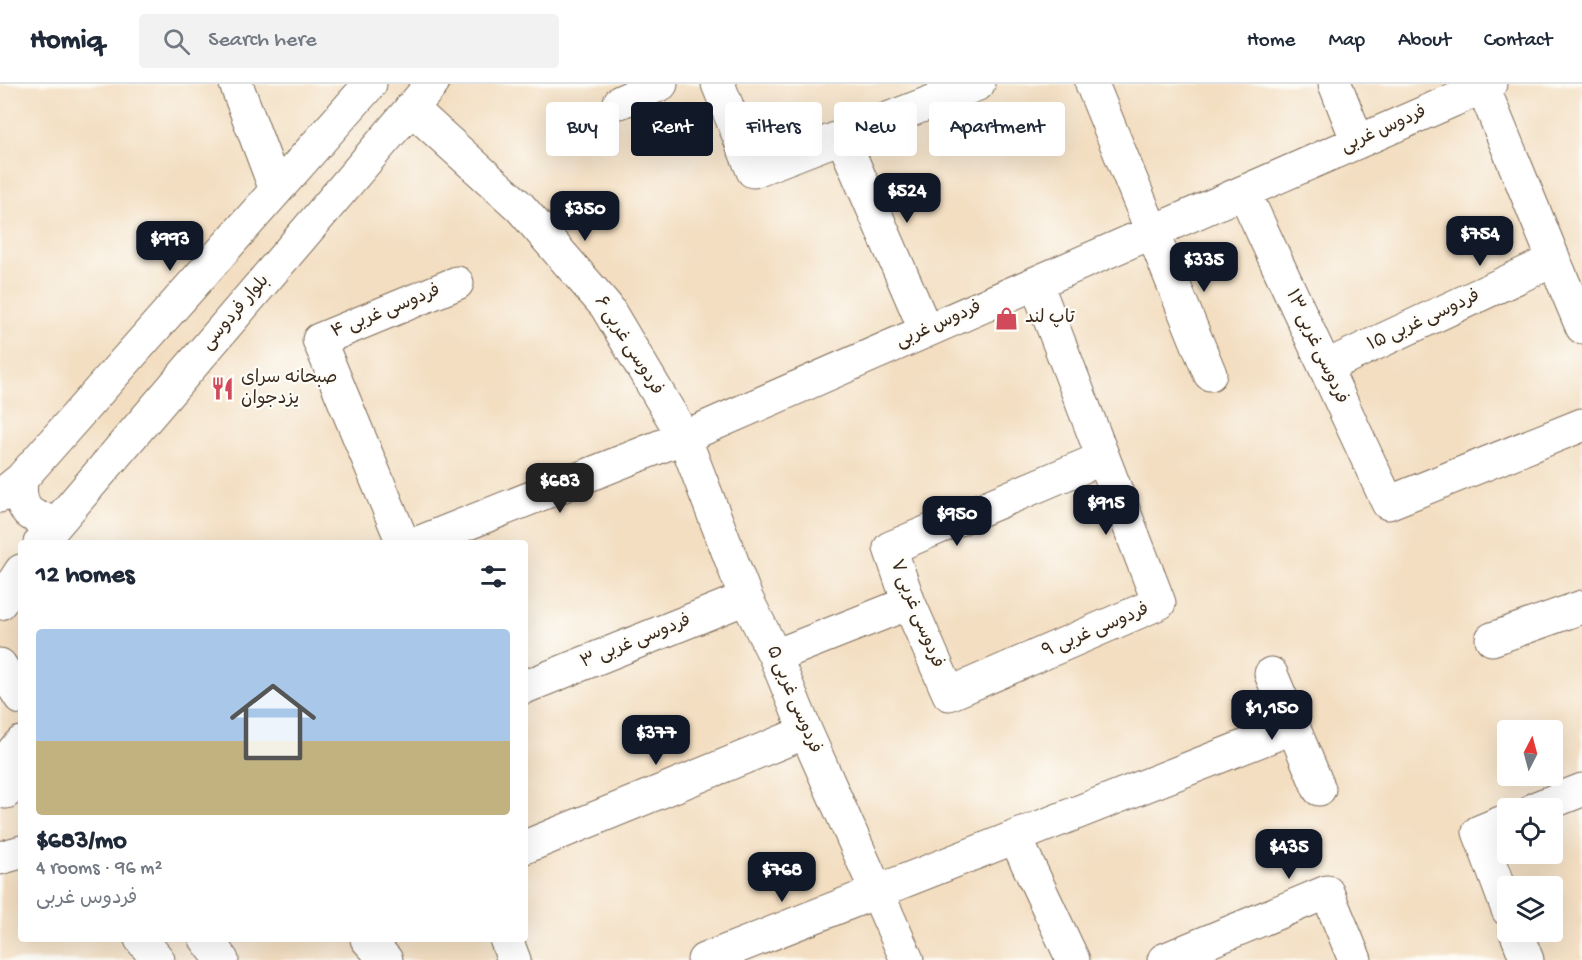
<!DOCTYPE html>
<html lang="en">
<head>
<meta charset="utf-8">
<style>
  :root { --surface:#fff; --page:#f2f2f3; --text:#1f2937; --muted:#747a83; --line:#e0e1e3; --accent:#111827 }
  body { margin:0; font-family:"Gochi Hand","Playpen Sans Arabic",sans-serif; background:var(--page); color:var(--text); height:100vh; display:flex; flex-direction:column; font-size:22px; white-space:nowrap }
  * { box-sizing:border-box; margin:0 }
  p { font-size:20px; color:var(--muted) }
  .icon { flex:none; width:33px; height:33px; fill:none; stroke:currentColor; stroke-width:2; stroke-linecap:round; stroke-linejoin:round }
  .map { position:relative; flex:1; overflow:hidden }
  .side { position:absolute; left:18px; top:456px; width:510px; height:402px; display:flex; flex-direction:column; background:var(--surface); border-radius:6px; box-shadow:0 6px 24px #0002 }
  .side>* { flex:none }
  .guide { position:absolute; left:546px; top:18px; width:570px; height:54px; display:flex; gap:12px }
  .needle { width:39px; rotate:6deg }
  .fabs { position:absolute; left:1497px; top:636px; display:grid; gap:12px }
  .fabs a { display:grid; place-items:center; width:66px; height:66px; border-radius:6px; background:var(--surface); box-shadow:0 6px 24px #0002; font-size:30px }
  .price { position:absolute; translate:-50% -51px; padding:0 14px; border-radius:12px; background:var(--accent); color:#fff; font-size:20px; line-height:39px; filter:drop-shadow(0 2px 3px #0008) }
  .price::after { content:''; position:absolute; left:50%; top:36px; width:18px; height:14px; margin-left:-9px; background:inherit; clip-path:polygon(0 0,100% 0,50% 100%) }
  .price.selected { background:#222; color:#fff }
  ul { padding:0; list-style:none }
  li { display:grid; align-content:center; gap:12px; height:318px; padding:0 18px }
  li span { display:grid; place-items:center; height:186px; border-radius:6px; color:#555 }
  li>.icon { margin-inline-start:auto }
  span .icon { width:108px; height:108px; fill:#fffc; stroke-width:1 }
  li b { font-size:26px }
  h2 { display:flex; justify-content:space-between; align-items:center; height:72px; padding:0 18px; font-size:26px }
  .tag { padding:0 21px; border-radius:6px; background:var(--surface); box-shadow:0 6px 24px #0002; font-size:21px; line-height:54px }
  .tag.selected { background:var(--accent); color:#fff }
  header { display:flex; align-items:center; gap:36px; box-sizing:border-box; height:84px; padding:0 30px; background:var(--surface); border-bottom:2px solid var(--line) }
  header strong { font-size:28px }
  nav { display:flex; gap:33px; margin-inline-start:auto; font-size:21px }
  .search { width:420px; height:54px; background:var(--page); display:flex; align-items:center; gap:15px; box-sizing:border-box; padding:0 21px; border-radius:6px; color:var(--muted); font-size:22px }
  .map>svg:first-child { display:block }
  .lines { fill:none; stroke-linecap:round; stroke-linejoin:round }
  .minor-casing { stroke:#7b6957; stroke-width:35 }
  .major-casing { stroke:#7b6957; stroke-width:35 }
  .minor { stroke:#fff; stroke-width:33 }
  .major { stroke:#fff; stroke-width:33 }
  .labels { text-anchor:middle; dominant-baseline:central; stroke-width:4.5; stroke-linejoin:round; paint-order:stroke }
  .street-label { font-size:18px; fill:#3b2a1e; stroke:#fdfcf7 }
  .poi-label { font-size:18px; fill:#3b2a1e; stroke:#fdfcf7; text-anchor:start }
</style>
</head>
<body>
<header>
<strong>Homiq</strong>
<div class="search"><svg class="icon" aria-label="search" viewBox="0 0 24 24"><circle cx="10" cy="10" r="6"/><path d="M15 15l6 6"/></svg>Search here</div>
<nav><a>Home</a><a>Map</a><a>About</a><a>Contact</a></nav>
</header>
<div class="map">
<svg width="1582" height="876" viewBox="0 0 1582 876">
  <rect width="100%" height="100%" fill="#fdfcf7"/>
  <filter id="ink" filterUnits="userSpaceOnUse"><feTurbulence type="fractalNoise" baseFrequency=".0167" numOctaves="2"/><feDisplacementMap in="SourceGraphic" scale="12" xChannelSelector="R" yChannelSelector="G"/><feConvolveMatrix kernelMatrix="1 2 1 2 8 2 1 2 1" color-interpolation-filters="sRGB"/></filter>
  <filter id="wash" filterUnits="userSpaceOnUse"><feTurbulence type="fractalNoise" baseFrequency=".008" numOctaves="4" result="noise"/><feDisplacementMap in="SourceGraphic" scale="24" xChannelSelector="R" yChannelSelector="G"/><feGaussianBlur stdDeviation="1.35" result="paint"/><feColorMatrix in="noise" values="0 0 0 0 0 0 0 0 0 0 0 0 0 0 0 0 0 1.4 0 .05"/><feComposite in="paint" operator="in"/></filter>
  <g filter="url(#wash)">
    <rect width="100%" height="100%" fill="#f3dec1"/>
  </g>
  <g filter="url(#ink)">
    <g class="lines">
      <defs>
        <path id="minor" d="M236 0 276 106
          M718 0 753 87 978 0
          M1092 0 1210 290
          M1335 0 1358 58
          M1483 3 1554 176
          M620 18 661 0
          M411 24 520 123 606 222 684 353 746 514 775 572 806 648 907 876
          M842 53 926 247
          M1244 108 1388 419 1582 341
          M1036 199C1077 306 1118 413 1159 519L949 610 909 519 890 464 1103 374
          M1325 283 1554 176 1582 243
          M403 459 319 256 457 199
          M418 459 684 353 1490 0
          M1492 555 1582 523
          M775 572 909 519
          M1271 590 1319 705
          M525 603 746 514
          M1536 724 1582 706
          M1508 736 1479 748 1508 826
          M1016 755 1073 876
          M525 763 806 648
          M0 774 21 768
          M1516 848 1527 876
          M367 855 386 876
          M506 855 514 876
          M704 876 1294 643
          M1164 876 1327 808 1355 876"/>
        <path id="major" d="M21 395C18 425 29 437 59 436
          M0 412 21 395 370 0
          M40 459 432 0
          M0 519 21 487
          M0 581 21 614
          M6 708C3 687 5 674 21 659
          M141 855 158 876
          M206 855 222 876"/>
      </defs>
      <use href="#minor" class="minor-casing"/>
      <use href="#major" class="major-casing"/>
      <use href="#minor" class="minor"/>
      <use href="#major" class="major"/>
    </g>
  </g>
  <defs>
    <symbol id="shop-bare" viewBox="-9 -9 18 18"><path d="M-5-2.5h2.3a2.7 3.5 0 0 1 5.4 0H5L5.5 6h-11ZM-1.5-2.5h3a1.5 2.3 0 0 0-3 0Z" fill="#d1495b" stroke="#fdfcf7" stroke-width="2.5" paint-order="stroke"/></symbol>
    <symbol id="restaurant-bare" viewBox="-9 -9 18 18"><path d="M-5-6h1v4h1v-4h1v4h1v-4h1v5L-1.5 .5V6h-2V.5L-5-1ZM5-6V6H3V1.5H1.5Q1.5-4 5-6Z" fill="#d1495b" stroke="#fdfcf7" stroke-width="2.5" paint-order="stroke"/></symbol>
  </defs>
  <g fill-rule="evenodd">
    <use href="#shop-bare" x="990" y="218" width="33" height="33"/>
    <use href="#restaurant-bare" x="206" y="288" width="33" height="33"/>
  </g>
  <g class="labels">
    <g class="street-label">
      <text transform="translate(1384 46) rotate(-24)">فردوس غربی</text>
      <text transform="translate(386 228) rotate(-22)">فردوسی غربی ۴</text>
      <text transform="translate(236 229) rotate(-49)">بلوار فردوسی</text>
      <text transform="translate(1424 237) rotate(-25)">فردوسی غربی ۱۵</text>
      <text transform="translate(939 241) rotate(-24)">فردوس غربی</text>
      <text transform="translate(628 262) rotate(58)">فردوسی غربی ۶</text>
      <text transform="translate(1316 263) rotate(65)">فردوسی غربی ۱۳</text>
      <text transform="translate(916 530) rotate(68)">فردوسی غربی ۷</text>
      <text transform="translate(1096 547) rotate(-23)">فردوسی غربی ۹</text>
      <text transform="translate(636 558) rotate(-22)">فردوسی غربی ۳</text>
      <text transform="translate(793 616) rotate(67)">فردوسی غربی ۵</text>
    </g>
    <g class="poi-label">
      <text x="1025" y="234">تاپ لند</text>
      <text x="241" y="294">صبحانه سرای<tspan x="241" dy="21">یزدجوان</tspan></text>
    </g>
  </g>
</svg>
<div class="fabs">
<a><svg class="needle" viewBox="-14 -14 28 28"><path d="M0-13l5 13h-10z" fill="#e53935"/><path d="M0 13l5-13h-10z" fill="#747a83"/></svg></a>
<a><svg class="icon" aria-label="locate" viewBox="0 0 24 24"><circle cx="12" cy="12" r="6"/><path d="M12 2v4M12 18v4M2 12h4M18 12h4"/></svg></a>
<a><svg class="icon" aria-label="layers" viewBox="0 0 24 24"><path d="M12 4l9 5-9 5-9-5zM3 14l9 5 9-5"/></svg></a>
</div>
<b class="price" style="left:907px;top:140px">$524</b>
<b class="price" style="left:585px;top:158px">$350</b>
<b class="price" style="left:1480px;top:183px">$754</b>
<b class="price" style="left:170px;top:188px">$993</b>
<b class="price" style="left:1204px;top:209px">$335</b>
<b class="price selected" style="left:560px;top:430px">$683</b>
<b class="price" style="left:1106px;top:452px">$915</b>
<b class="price" style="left:957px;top:463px">$950</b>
<b class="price" style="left:1272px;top:657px">$1,150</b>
<b class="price" style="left:656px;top:682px">$377</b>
<b class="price" style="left:1289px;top:796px">$435</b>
<b class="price" style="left:782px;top:819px">$768</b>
<div class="guide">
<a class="tag">Buy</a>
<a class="tag selected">Rent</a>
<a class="tag">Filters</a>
<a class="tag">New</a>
<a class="tag">Apartment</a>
</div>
<section class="side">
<h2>12 homes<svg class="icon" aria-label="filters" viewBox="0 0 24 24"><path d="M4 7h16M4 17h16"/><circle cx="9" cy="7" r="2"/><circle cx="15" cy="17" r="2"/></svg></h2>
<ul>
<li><span style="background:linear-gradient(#a9c7e8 60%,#c2b280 0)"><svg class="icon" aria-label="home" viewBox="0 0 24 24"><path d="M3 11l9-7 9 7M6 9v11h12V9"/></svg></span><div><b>$683/mo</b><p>4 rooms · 96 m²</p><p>فردوس غربی</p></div></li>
</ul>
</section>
</div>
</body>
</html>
